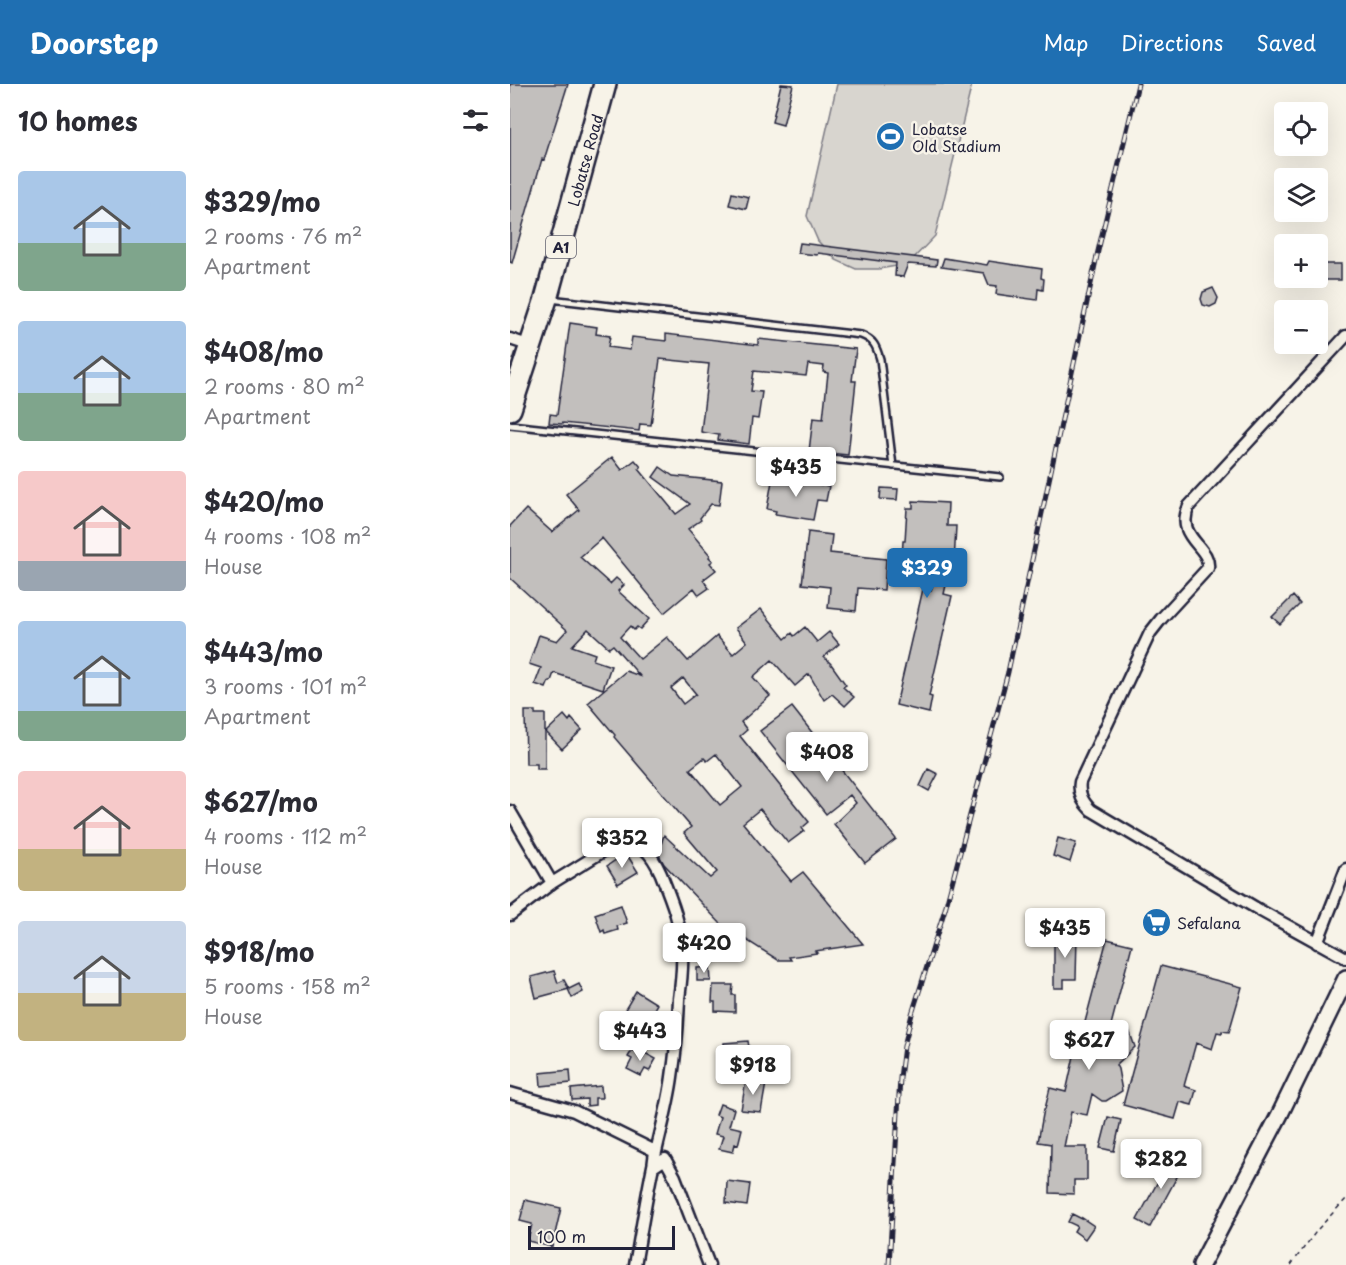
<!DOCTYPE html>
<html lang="en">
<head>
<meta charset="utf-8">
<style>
  :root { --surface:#fff; --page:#f2f2f3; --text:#2b2b33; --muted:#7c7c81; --accent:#1f6fb2 }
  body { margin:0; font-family:"Playpen Sans",sans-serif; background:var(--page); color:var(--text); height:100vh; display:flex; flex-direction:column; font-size:22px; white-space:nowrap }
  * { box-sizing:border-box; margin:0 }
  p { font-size:20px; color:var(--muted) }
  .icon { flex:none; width:33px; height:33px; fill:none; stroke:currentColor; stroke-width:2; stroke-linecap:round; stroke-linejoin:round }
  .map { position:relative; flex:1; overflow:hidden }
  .sheet { display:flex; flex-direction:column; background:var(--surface); width:510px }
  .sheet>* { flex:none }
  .controls { position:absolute; left:764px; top:18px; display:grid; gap:12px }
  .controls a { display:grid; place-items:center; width:54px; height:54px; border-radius:6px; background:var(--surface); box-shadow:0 6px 24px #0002; font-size:30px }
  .scale { position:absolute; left:18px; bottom:15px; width:147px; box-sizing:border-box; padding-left:6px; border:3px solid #22223b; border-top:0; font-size:16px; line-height:21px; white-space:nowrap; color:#22223b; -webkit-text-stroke:4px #f7f3e8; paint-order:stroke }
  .price { position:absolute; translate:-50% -51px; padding:0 14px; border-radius:6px; background:#fff; color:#222; font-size:20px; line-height:39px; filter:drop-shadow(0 2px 3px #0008) }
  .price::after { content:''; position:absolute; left:50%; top:36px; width:18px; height:14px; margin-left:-9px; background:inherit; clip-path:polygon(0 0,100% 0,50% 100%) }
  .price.on { background:var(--accent); color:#fff }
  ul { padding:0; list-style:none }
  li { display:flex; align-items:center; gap:18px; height:150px; padding:0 18px }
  li span { display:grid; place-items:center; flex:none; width:168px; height:120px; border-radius:6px; color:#555 }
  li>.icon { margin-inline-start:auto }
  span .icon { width:72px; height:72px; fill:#fffc; stroke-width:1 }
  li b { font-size:26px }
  h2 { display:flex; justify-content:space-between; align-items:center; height:72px; padding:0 18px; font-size:26px }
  header { display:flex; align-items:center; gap:36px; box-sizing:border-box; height:84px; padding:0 30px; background:var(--accent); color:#fff }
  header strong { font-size:28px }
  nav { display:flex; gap:33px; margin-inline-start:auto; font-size:21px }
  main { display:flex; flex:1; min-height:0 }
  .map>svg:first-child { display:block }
  .pitch { fill:#d8d5cf; stroke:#7d7c85; stroke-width:1.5 }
  .building { fill:#c2bfbd; stroke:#22223b; stroke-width:1.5; fill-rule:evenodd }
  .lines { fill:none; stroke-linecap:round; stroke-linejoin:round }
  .lane-casing { stroke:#22223b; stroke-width:10 }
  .street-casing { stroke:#22223b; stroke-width:15 }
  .secondary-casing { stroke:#22223b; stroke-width:20 }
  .highway-casing { stroke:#22223b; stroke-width:26 }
  .path { stroke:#22223b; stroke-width:1.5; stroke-dasharray:4.5 4.5; stroke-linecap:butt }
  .lane { stroke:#f7f3e8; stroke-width:5 }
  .street { stroke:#f7f3e8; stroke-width:10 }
  .secondary { stroke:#f7f3e8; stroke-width:15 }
  .highway { stroke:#f7f3e8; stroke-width:21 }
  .rail-casing { stroke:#22223b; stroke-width:5 }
  .rail { stroke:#f7f3e8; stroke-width:3; stroke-dasharray:9; stroke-linecap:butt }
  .labels { text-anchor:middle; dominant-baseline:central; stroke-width:5; stroke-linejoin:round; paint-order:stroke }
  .shield { fill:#f7f3e8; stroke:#62616f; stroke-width:1.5 }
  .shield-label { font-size:14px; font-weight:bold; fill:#22223b }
  .poi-label { font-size:15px; fill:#22223b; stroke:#f7f3e8; text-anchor:start }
  .street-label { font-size:15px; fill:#22223b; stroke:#f7f3e8 }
</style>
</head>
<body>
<header>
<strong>Doorstep</strong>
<nav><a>Map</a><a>Directions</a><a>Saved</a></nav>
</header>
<main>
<section class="sheet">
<h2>10 homes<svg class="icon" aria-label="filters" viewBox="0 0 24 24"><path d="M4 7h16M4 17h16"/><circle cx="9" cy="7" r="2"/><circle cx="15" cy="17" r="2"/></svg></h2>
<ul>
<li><span style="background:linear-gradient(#a9c7e8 60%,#7fa58c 0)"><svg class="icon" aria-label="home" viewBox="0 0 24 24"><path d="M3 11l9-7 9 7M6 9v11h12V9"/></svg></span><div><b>$329/mo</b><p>2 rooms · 76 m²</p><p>Apartment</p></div></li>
<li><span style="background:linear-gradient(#a9c7e8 60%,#7fa58c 0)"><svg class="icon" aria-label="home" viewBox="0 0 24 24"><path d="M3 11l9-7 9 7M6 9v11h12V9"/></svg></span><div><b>$408/mo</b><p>2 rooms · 80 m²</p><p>Apartment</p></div></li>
<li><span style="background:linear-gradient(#f6c9c9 75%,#9aa5b1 0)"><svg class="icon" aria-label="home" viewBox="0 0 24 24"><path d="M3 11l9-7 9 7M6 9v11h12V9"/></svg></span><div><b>$420/mo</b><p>4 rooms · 108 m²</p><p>House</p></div></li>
<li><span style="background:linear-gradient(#a9c7e8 75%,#7fa58c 0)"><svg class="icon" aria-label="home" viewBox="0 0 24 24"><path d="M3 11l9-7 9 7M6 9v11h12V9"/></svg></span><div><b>$443/mo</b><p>3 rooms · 101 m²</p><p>Apartment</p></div></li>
<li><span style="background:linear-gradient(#f6c9c9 65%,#c2b280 0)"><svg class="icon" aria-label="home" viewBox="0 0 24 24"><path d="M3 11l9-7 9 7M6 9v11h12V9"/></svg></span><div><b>$627/mo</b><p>4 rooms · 112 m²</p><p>House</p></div></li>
<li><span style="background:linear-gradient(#c9d6e8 60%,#c2b280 0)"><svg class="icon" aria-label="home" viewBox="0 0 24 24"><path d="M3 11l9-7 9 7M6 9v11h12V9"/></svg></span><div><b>$918/mo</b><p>5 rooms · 158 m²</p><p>House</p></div></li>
</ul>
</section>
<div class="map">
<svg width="836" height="1181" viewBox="0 0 836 1181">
  <rect width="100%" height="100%" fill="#f7f3e8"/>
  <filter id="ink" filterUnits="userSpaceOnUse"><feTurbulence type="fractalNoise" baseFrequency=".0167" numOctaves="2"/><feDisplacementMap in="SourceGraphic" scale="12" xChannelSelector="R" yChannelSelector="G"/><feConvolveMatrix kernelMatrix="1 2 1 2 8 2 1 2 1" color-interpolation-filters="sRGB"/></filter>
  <g filter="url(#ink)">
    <path class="pitch" d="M327 0H462L425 152 398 180 369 185H346L326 176 308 157 297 132Z"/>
    <path class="building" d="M0 0H58L34 76 32 75 2 179 0 178Z
      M271 0 283 1 273 41 262 38Z
      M222 109 239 113 236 125 219 121Z
      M290 159 427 176 426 182 398 180 393 193 385 192 386 179 308 169 307 171 288 169Z
      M434 174 477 181 479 177 532 185 531 194 534 195 533 206 528 205 527 216 486 210 487 202 479 201 474 189 431 183Z
      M813 180H831V196H813Z
      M703 204 708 214 706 220 700 223 693 221 691 215 693 208Z
      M60 239 87 243 86 250 100 252 98 263 120 266 122 253 156 257V250L248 261V255L346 265 342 297H346L338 371 299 367 303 334 313 335 318 289 313 288 314 282 298 280 296 292 244 287 241 307 252 308 248 335 242 334 239 360 208 356 209 351 191 348 199 280 150 275 141 341 130 340 129 347 53 339V340L39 339 40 330 47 331Z
      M102 373 112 386 125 376 131 383 129 385 166 430 180 420 143 393 150 383 163 392 212 397 209 421 201 420 190 434 191 436 178 445 200 471 199 473 203 477 200 479 206 486 193 496 199 504 189 511 184 504 154 529 92 454 70 473 100 500 106 494 114 501 108 507 139 535 130 545 127 543 124 546 120 542 110 553 130 575 157 553 178 577 207 552 223 570 237 558 226 544 251 525 275 555 282 549 284 552 295 543 307 558 319 548 329 560 314 573 321 580 336 601 333 603 344 613 335 622 322 610 314 616 299 590 285 602 262 576 243 593 260 612 231 638 237 646 230 652 299 738 292 744 294 747 278 759 250 725 233 739 281 797 293 788 353 860 305 867 307 869 279 873 281 876H268L211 840 154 780 148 769 154 751 200 794 207 788 174 749 181 743 104 653 105 651 78 619 116 587 130 592 103 561 99 564 78 545 62 562 85 570 83 576 101 582 93 605 44 589 41 597H39L36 604 25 600 31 584 19 580 29 551 47 557 57 546 0 494V442L16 425 42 448 69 426 56 410ZM173 594 186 610 173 620 161 604ZM206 670 232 703 210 721 180 685 194 674 197 677Z
      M270 394 319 402 316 417 307 416 303 436 265 430 266 427 257 425 262 397 269 398Z
      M371 404 388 405 387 416 370 415Z
      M403 417 438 419 437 442H446L444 479H441L434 510 442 512 419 612 422 613 419 629 386 621 413 505 421 507 428 478 408 477V480L396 479V474H392L393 457H395L397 424H403Z
      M298 448 322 451 320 469 376 475 374 506 348 504 346 527 318 524 320 503 292 500Z
      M783 512 790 520 770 540 762 533Z
      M282 623 386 755 355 779 324 740 346 719 340 711 316 730 250 647Z
      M15 627H25V630H35V685H27V680H16Z
      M54 631 59 637 61 634 72 646 52 665 36 648Z
      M418 685 428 690 419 707 410 702Z
      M548 754 566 759 560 778 543 772Z
      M116 769 128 788 108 800 97 782Z
      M111 821 117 839 107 842 108 846 95 850 94 846 91 848 85 830Z
      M210 845 213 864 205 865 203 857 189 859 188 849Z
      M544 851H567L566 895H554V904H544Z
      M597 855 622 861 601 941 617 943 619 946 625 963 606 981 608 985 612 1007 596 1017H592L582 1010 577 1031 561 1028 554 1063H577V1096H564V1110L540 1109 541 1060 528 1058 534 1025H535L540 1004 556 1008 564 972H566Z
      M651 882 732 903 719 948 712 947V949L707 948 702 965 686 959 674 1002 686 1006 682 1021 670 1018 665 1035 613 1021Z
      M200 883 201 897H187V884Z
      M44 887 48 899 54 896 59 905 69 900 73 908 62 914 58 905H59L26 914 21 893Z
      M203 901H223L222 911H225V928L205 927V918H202Z
      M126 907 147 920 136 939 132 936 127 944 119 939 107 957 93 947 103 933 106 935 108 933 110 934Z
      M238 957 239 963H246L247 982 238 983 239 988 225 989 224 975 213 974 214 959Z
      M124 963 146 975 139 987 135 985 131 992 117 985 122 975 118 973Z
      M60 986 61 999 31 1002 30 989Z
      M236 996 256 999 251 1028 231 1026Z
      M91 1002 92 1014H85V1021L77 1022V1015L62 1016 61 1005Z
      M210 1020 224 1025 219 1042 232 1045 228 1061 225 1060 223 1068 209 1065 213 1052 205 1050 210 1033 206 1031Z
      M598 1033 611 1036 604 1067 590 1064Z
      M663 1070 676 1076 640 1143 627 1136Z
      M217 1097 240 1100 237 1122 216 1119Z
      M15 1116 51 1124 42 1163 18 1157 22 1140 10 1137Z
      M562 1130 572 1135V1134L584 1142 575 1155 564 1147 567 1142 558 1138Z"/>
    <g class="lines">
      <defs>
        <path id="lane" d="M40 215 351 251C364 256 366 262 370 275L383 382
          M0 341 490 393"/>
        <path id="street" d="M836 252 679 422C664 454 701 462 698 484L651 535 640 549 570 698C568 710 573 718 581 726L751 827 836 874
          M0 255 21 262
          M0 727 42 799
          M0 831 42 799 108 758C131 755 142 770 151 790 161 815 172 842 172 869 173 884 171 900 169 915 168 941 166 967 162 993 158 1023 149 1052 143 1082 136 1115 131 1148 125 1181
          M807 859 836 785
          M0 1009 64 1027 145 1067 143 1083 155 1075 165 1093 199 1181"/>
        <path id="secondary" d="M691 1181 770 1030 836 894"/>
        <g id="highway">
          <path id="s1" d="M0 325 36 215 95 0"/>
        </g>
      </defs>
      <use href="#lane" class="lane-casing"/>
      <use href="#street" class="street-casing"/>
      <use href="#secondary" class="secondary-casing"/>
      <use href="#highway" class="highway-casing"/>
      <path class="path" d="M781 1181 808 1145 836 1115"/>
      <use href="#lane" class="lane"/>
      <use href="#street" class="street"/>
      <use href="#secondary" class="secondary"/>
      <use href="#highway" class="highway"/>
      <defs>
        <path id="rail" d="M379 1181 390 994 394 962 402 930 435 825 498 588 588 167 628 0"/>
      </defs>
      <use href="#rail" class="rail-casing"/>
      <use href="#rail" class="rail"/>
    </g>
  </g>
  <defs>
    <symbol id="stadium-disc" viewBox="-11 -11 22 22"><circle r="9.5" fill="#1f6fb2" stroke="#f7f3e8"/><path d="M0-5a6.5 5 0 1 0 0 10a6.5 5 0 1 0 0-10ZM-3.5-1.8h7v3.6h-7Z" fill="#fff"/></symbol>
    <symbol id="supermarket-disc" viewBox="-11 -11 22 22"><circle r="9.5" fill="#1f6fb2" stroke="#f7f3e8"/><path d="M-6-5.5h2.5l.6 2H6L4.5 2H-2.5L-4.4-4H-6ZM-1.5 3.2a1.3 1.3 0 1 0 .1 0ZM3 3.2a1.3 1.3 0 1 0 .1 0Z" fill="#fff"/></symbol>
  </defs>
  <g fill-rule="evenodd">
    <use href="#stadium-disc" x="364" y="36" width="33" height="33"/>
    <use href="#supermarket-disc" x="630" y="822" width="33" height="33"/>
  </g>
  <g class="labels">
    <rect class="shield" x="36" y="152" width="30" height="22" rx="4.5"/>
    <g class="shield-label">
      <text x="51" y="163">A1</text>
    </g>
    <g class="poi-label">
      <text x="402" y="44">Lobatse<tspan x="402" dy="17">Old Stadium</tspan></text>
      <text x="667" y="838">Sefalana</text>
    </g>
    <g class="street-label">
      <text stroke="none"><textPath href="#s1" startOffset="260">Lobatse Road</textPath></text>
    </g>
  </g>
</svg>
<div class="controls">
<a><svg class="icon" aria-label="locate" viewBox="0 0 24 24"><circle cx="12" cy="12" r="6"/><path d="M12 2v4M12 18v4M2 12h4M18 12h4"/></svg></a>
<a><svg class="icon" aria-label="layers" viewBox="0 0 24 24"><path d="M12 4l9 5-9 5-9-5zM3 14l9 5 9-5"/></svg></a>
<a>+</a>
<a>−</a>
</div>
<div class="scale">100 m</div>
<b class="price" style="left:286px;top:414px">$435</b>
<b class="price on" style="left:417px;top:515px">$329</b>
<b class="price" style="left:317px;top:699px">$408</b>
<b class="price" style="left:112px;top:785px">$352</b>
<b class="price" style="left:555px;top:875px">$435</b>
<b class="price" style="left:194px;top:890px">$420</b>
<b class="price" style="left:130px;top:978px">$443</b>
<b class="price" style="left:579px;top:987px">$627</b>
<b class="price" style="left:243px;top:1012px">$918</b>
<b class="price" style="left:651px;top:1106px">$282</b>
</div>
</main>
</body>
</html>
